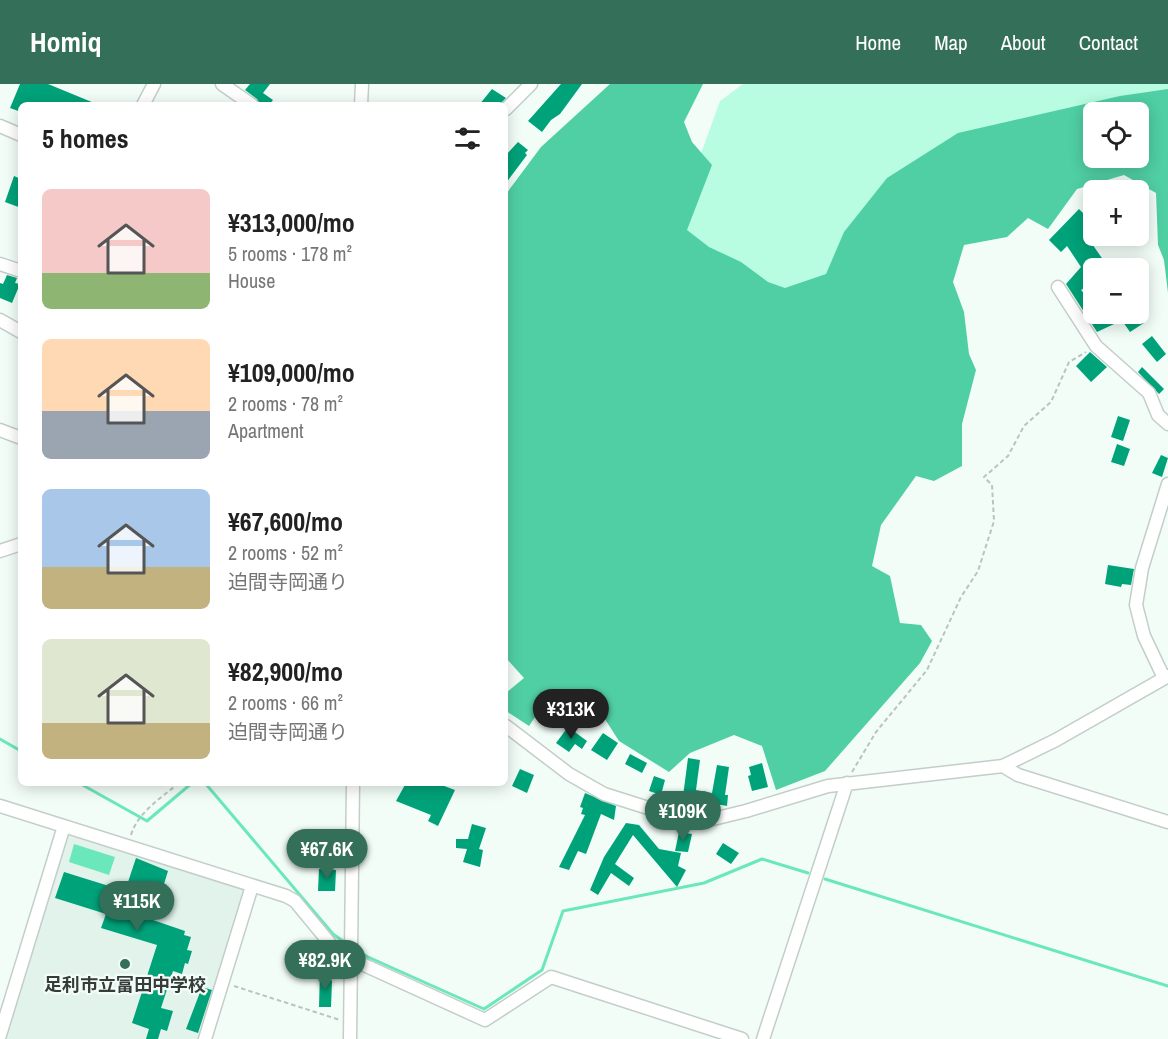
<!DOCTYPE html>
<html lang="en">
<head>
<meta charset="utf-8">
<style>
  :root { --surface:#fff; --page:#f6f6f6; --text:#222; --muted:#767676; --accent:#346f5a }
  body { margin:0; font-family:"Archivo Narrow","Noto Sans JP",sans-serif; background:var(--page); color:var(--text); height:100vh; display:flex; flex-direction:column; font-size:22px; white-space:nowrap }
  * { box-sizing:border-box; margin:0 }
  p { font-size:20px; color:var(--muted) }
  .icon { flex:none; width:33px; height:33px; fill:none; stroke:currentColor; stroke-width:2; stroke-linecap:round; stroke-linejoin:round }
  .map { position:relative; flex:1; overflow:hidden }
  .sheet { position:absolute; left:18px; top:18px; width:490px; height:684px; display:flex; flex-direction:column; background:var(--surface); border-radius:9px; box-shadow:0 3px 15px #0003 }
  .sheet>* { flex:none }
  .tools { position:absolute; left:1083px; top:18px; display:grid; gap:12px }
  .tools a { display:grid; place-items:center; width:66px; height:66px; border-radius:9px; background:var(--surface); box-shadow:0 3px 15px #0003; font-size:30px }
  .price { position:absolute; translate:-50% -51px; padding:0 14px; border-radius:21px; background:var(--accent); color:#fff; font-size:20px; line-height:39px; filter:drop-shadow(0 2px 3px #0008) }
  .price::after { content:''; position:absolute; left:50%; top:36px; width:18px; height:14px; margin-left:-9px; background:inherit; clip-path:polygon(0 0,100% 0,50% 100%) }
  .price.selected { background:#222; color:#fff }
  ul { padding:0; list-style:none }
  li { display:flex; align-items:center; gap:18px; height:150px; padding:0 24px }
  li span { display:grid; place-items:center; flex:none; width:168px; height:120px; border-radius:9px; color:#555 }
  li>.icon { margin-inline-start:auto }
  span .icon { width:72px; height:72px; fill:#fffc; stroke-width:1 }
  li b { font-size:26px }
  h2 { display:flex; justify-content:space-between; align-items:center; height:72px; padding:0 24px; font-size:26px }
  header { display:flex; align-items:center; gap:36px; box-sizing:border-box; height:84px; padding:0 30px; background:var(--accent); color:#fff }
  header strong { font-size:28px }
  nav { display:flex; gap:33px; margin-inline-start:auto; font-size:21px }
  .map>svg:first-child { display:block }
  .built { fill:#e1f3eb }
  .green { fill:#b8fde1; fill-rule:evenodd }
  .forest { fill:#50cfa4; fill-rule:evenodd }
  .water { fill:#6be8bb }
  .lines { fill:none; stroke-linecap:round; stroke-linejoin:round }
  .stream { stroke:#6be8bb; stroke-width:3 }
  .building { fill:#00a279 }
  .minor-casing { stroke:#c3cec9; stroke-width:15 }
  .path { stroke:#bac3bf; stroke-width:2; stroke-dasharray:4.5 3; stroke-linecap:butt }
  .minor { stroke:#fff; stroke-width:12 }
  .poi-dot { fill:#346f5a; stroke:#f2fdf8; stroke-width:2 }
  .labels { text-anchor:middle; dominant-baseline:central; stroke-width:4.5; stroke-linejoin:round; paint-order:stroke }
  .poi-label { font-size:18px; font-weight:bold; fill:#373c3a; stroke:#f2fdf8 }
</style>
</head>
<body>
<header>
<strong>Homiq</strong>
<nav><a>Home</a><a>Map</a><a>About</a><a>Contact</a></nav>
</header>
<div class="map">
<svg width="1168" height="955" viewBox="0 0 1168 955">
  <rect width="100%" height="100%" fill="#f2fdf8"/>
  <path class="built" d="M67 747 247 805 200 955H2Z"/>
  <path class="green" d="M743 0H1168V81L974 118 847 279 666 166 720 17ZM1094 28H1138V74H1094Z"/>
  <path class="forest" d="M610 0H703L684 38 692 58 712 81 687 146 709 163 741 178 768 198 785 204 826 190 844 148 887 94 958 49 1120 12 1168 5V209L1164 176 1158 161 1156 109 1124 91 1077 105 1048 145 1028 134 1007 153 964 161 953 198 964 228 969 270 976 286 962 340V382L934 397 916 392 881 441 872 482 890 492 900 539 921 541 932 557 920 579 825 687 776 706 762 662 734 651 690 669 669 688 619 657 594 618 580 612 564 620 546 617 529 642 506 627V609L524 594 506 574V110L541 63ZM1094 28H1138V74H1094Z"/>
  <path class="water" d="M74 760 115 773 109 791 69 778Z"/>
  <g class="lines">
    <path class="stream" d="M0 655 21 667
      M79 699 147 737 192 699
      M205 699 333 850 347 860
      M825 795 1168 902
      M355 865 368 873 484 925 542 886 563 827 704 799 762 775 808 789"/>
  </g>
  <path class="building" d="M20 0H48L99 21H21V28L10 24Z
    M250 0H270L263 9 273 16 269 21H260L257 15 245 6Z
    M561 0H582L560 30 551 36 542 48 528 37Z
    M492 5 506 14 499 21H479Z
    M518 58 528 66 525 69 527 71 506 99V77L508 73 506 71Z
    M14 92 21 95V124L5 118Z
    M1079 125 1092 138 1083 147 1104 177 1102 178 1105 184H1094V198L1081 206 1094 221V230H1139L1144 239 1130 248 1123 238 1127 234 1097 248 1066 200 1081 183 1067 162 1061 168 1049 156Z
    M7 191 17 194 15 199 20 200 12 219 0 214V199L3 200Z
    M1152 252 1166 270 1157 278 1142 260Z
    M1090 268 1107 283 1091 298 1076 282Z
    M1142 283 1164 305 1159 310 1138 288Z
    M1118 332 1130 336 1123 357 1111 353Z
    M1117 360 1130 365 1124 382 1111 378Z
    M1161 371 1168 374 1162 393 1152 389Z
    M1108 481 1134 485 1131 501 1122 500 1121 503 1105 500Z
    M568 643 587 657 582 665 575 660 569 668 556 659Z
    M603 649 618 659 607 676 591 666Z
    M630 670 647 679 642 689 625 680Z
    M688 674 700 676 696 706 712 709 717 681 729 683 725 711H728L727 722 705 718V723L682 720Z
    M762 679 768 703 752 707 748 692 751 691 749 683Z
    M520 685 534 691 527 709 512 702Z
    M654 692 665 696 661 711 649 707Z
    M406 699H436L455 706 438 742 428 737 431 731 396 717Z
    M585 709 616 722 614 736 601 730 586 770 578 767 569 786 559 783 585 731 581 730 583 724 580 723Z
    M626 739 639 741 659 765 681 769 678 782 686 786 677 803 633 751 615 780 634 794 629 802 611 789 598 811 590 806 604 773Z
    M472 740 486 744 479 765 483 766 480 783 463 778 467 765 456 764V755H468Z
    M679 748 692 750 688 768 675 767Z
    M723 759 739 769 731 780 716 770Z
    M136 774 168 787 153 836 185 847 184 851 191 853 187 866 192 867 188 880 185 879 182 890 173 887 161 924 173 927 167 947 161 945 158 955H146L149 945 132 939 157 861 101 844 106 830 55 814 64 788 125 807Z
    M319 785 336 786 335 807H318Z
    M320 887 332 897 331 923H319Z
    M202 903 212 906 198 949 186 945Z"/>
  <g class="lines">
    <defs>
      <path id="minor" d="M222 0 252 21
        M143 21 154 0
        M361 21 362 0
        M506 25 531 0
        M0 42 21 51
        M0 180 21 187
        M1058 203 1096 262 1149 309 1158 331 1168 340
        M0 236 21 248
        M0 346 21 354
        M0 467 21 460
        M1164 594 1144 552 1136 521 1142 484 1168 400
        M506 642 569 690 604 710 680 734 713 735 746 727 828 702 1003 682 1056 656 1168 592
        M1003 682 1018 691 1168 738
        M0 722 286 812 295 817 332 862 351 875 485 936 551 893 742 955
        M0 951 64 742
        M205 955 252 802
        M350 955 353 699
        M763 955 847 699"/>
    </defs>
    <use href="#minor" class="minor-casing"/>
    <path class="path" d="M852 688 876 648 927 586 961 513 978 487 994 437 992 401 984 393 1008 372 1024 342 1051 318 1069 278 1086 268
      M131 751C138 728 161 714 179 699
      M234 902 340 936"/>
    <use href="#minor" class="minor"/>
  </g>
  <circle class="poi-dot" cx="125" cy="880" r="6"/>
  <g class="labels">
    <g class="poi-label">
      <text x="125" y="900">足利市立富田中学校</text>
    </g>
  </g>
</svg>
<div class="tools">
<a><svg class="icon" aria-label="locate" viewBox="0 0 24 24"><circle cx="12" cy="12" r="6"/><path d="M12 2v4M12 18v4M2 12h4M18 12h4"/></svg></a>
<a>+</a>
<a>−</a>
</div>
<b class="price selected" style="left:571px;top:656px">¥313K</b>
<b class="price" style="left:683px;top:758px">¥109K</b>
<b class="price" style="left:327px;top:796px">¥67.6K</b>
<b class="price" style="left:137px;top:848px">¥115K</b>
<b class="price" style="left:325px;top:907px">¥82.9K</b>
<section class="sheet">
<h2>5 homes<svg class="icon" aria-label="filters" viewBox="0 0 24 24"><path d="M4 7h16M4 17h16"/><circle cx="9" cy="7" r="2"/><circle cx="15" cy="17" r="2"/></svg></h2>
<ul>
<li><span style="background:linear-gradient(#f6c9c9 70%,#8fb573 0)"><svg class="icon" aria-label="home" viewBox="0 0 24 24"><path d="M3 11l9-7 9 7M6 9v11h12V9"/></svg></span><div><b>¥313,000/mo</b><p>5 rooms · 178 m²</p><p>House</p></div></li>
<li><span style="background:linear-gradient(#ffd9b3 60%,#9aa5b1 0)"><svg class="icon" aria-label="home" viewBox="0 0 24 24"><path d="M3 11l9-7 9 7M6 9v11h12V9"/></svg></span><div><b>¥109,000/mo</b><p>2 rooms · 78 m²</p><p>Apartment</p></div></li>
<li><span style="background:linear-gradient(#a9c7e8 65%,#c2b280 0)"><svg class="icon" aria-label="home" viewBox="0 0 24 24"><path d="M3 11l9-7 9 7M6 9v11h12V9"/></svg></span><div><b>¥67,600/mo</b><p>2 rooms · 52 m²</p><p>迫間寺岡通り</p></div></li>
<li><span style="background:linear-gradient(#dfe7d0 70%,#c2b280 0)"><svg class="icon" aria-label="home" viewBox="0 0 24 24"><path d="M3 11l9-7 9 7M6 9v11h12V9"/></svg></span><div><b>¥82,900/mo</b><p>2 rooms · 66 m²</p><p>迫間寺岡通り</p></div></li>
</ul>
</section>
</div>
</body>
</html>
